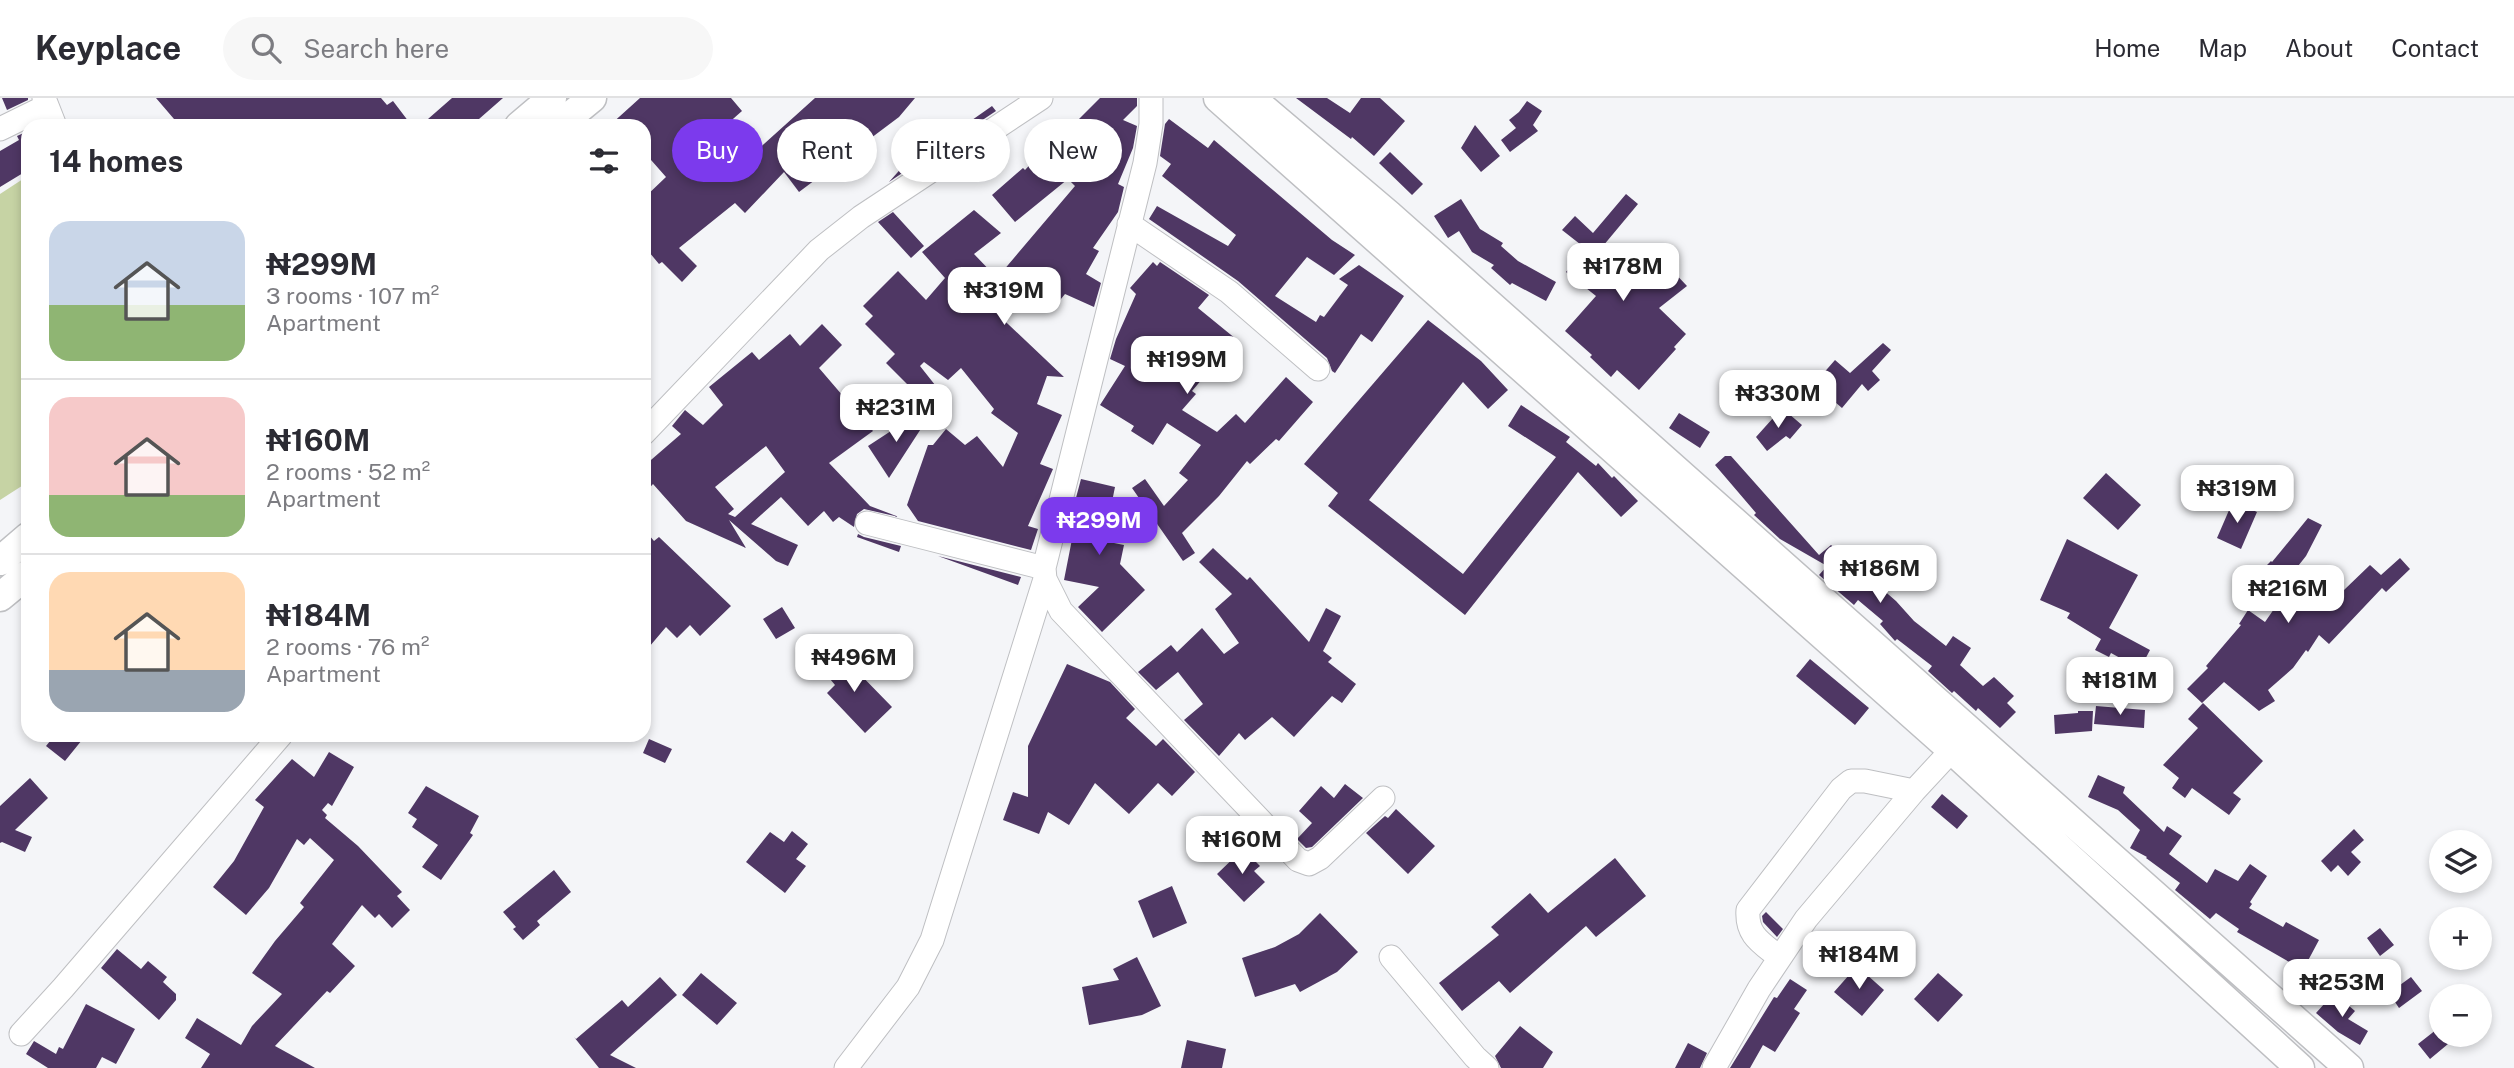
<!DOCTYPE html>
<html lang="en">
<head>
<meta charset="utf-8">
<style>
  :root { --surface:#fff; --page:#f7f7f7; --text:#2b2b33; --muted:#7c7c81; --line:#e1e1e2; --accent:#7c3aed }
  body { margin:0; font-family:"Public Sans",sans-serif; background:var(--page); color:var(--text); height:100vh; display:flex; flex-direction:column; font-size:26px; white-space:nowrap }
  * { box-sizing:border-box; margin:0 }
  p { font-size:23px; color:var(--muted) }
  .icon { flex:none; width:38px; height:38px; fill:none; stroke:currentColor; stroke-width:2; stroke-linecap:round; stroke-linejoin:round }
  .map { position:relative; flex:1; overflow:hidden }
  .panel { position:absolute; left:21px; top:21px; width:630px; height:623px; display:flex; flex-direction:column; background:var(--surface); border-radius:21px; box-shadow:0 4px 10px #0003 }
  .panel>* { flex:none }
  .guide { position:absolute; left:672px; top:21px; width:665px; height:63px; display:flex; gap:14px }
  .tools { position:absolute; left:2429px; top:732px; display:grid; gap:14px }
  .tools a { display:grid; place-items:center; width:63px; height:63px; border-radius:50%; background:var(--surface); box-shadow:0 4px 10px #0003; font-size:35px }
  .price { position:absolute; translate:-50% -60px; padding:0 16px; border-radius:14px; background:#fff; color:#222; font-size:23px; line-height:46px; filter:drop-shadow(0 2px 4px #0008) }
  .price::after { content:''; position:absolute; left:50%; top:42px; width:21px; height:16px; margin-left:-10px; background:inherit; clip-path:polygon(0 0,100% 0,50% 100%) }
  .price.selected { background:var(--accent); color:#fff }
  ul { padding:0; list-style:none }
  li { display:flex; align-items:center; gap:21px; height:175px; padding:0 28px }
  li+li { border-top:2px solid var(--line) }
  li span { display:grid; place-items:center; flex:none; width:196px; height:140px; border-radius:21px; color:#555 }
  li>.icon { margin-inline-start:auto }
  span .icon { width:84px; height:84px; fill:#fffc; stroke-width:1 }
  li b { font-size:30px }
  h2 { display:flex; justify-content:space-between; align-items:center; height:84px; padding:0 28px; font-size:30px }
  .pill { padding:0 24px; border-radius:32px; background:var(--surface); box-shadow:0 4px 10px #0003; font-size:24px; line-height:63px }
  .pill.selected { background:var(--accent); color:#fff }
  header { display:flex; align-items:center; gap:42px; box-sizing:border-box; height:98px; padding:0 35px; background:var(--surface); border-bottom:2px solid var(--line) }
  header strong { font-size:33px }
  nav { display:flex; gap:38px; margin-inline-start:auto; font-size:24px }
  .search { width:490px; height:63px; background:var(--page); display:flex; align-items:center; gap:18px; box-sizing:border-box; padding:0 24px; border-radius:38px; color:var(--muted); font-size:26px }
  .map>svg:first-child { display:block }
  .park { fill:#c6d3a4 }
  .building { fill:#4f3764; fill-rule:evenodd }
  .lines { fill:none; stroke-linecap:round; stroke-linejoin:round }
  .minor-casing { stroke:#bebfc2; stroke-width:25 }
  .major-casing { stroke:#bebfc2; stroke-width:31 }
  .minor { stroke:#fff; stroke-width:23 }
  .major { stroke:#fff; stroke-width:28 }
</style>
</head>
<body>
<header>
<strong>Keyplace</strong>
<div class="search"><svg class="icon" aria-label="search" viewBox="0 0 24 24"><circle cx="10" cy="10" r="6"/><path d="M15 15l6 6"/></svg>Search here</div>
<nav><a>Home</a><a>Map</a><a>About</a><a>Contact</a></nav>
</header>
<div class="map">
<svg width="2514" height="970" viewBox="0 0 2514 970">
  <rect width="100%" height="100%" fill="#f4f5f8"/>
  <path class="park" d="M23 81 28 87V384L0 402V96Z"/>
  <path class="building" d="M2 0H28V2L7 12Z
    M156 0H381L387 7 393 3 412 28H180Z
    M452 0H503L471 28H420Z
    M640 0H731L742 13 725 28 754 55 815 0H915L899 19 799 94 784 74 745 115 735 105 679 150 697 168 682 184 662 164 659 166 644 148V100L666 79 644 54V28H609Z
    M1100 0H1137V8L1123 22 1137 28 1133 50 1118 86 1124 89 1118 114 1093 150 1099 153 1086 176 1101 185 1094 209 1065 196 1056 207 1023 180 990 209 1064 279 1047 278 1037 306 1062 317 1040 366 1053 371 1028 428 1038 431 1031 452 918 423 907 407 928 347H933L946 331 965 347 977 338 1003 369 1018 335 991 315 994 311 961 270 948 282 924 264 920 268 939 292 926 305 886 265 895 256 865 226 873 218 863 208 898 173 926 202 945 180 922 154 974 112 1001 135 974 156 997 180 1075 88 1068 81 1015 124 992 97 1023 70 1025 72 1064 30 1067 33Z
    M1296 0H1327L1350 15 1361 0H1380L1405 23 1374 58 1352 39 1351 41Z
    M1527 3 1542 13 1533 27 1538 33 1510 54 1501 42 1516 30 1509 22 1519 14Z
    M992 8 996 13 948 45 945 41Z
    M1169 21 1208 50 1214 42 1332 142 1355 157 1334 177 1307 159 1275 198 1316 224 1320 217 1324 219 1348 187 1339 181 1359 167 1404 198 1372 244 1361 236 1335 275 1332 273 1327 260 1238 183 1149 121 1157 108 1228 148 1236 137 1162 78 1171 66 1160 58 1165 26Z
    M1475 27 1500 58 1481 74 1461 50Z
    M28 33V72L0 89V53L19 42 17 38Z
    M1390 54 1423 86 1412 97 1379 65Z
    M913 57 920 63 889 84Z
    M1626 96 1638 106 1603 148 1631 170 1651 150 1687 188 1659 210 1686 236 1674 249 1676 251 1639 292 1617 272 1611 279 1590 259 1592 257 1565 233 1596 198 1566 174 1585 150 1562 132 1575 118 1593 135Z
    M1461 101 1480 131 1503 145 1501 148 1518 163 1556 184 1546 203 1512 185 1510 187 1491 170 1494 167 1472 154 1459 133 1448 140 1434 118Z
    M893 114 924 148 911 160 878 124Z
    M1153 164 1157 168 1160 164 1209 197 1198 210 1236 241 1192 293 1196 296 1182 312 1217 334 1236 316 1245 325 1286 279 1313 304 1279 343 1276 341 1250 366 1247 363 1219 398 1182 435 1195 455 1183 463 1132 390 1145 381 1164 408 1188 382 1179 375 1201 347 1167 325 1153 347 1131 333 1134 328 1100 307 1125 268 1110 261 1116 241 1136 196 1130 190Z
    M1428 222 1481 263 1508 292 1488 311 1463 284 1369 402 1463 476 1556 359 1508 328 1521 307 1570 339 1566 344 1596 368 1598 365 1612 380 1614 378 1638 403 1621 419 1578 374 1465 517 1328 408 1338 395 1304 366Z
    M822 226 842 247 819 270 873 333 829 365 870 408 899 419 864 411 857 416 854 429 839 419 833 424 824 413 808 428 781 399 751 426 798 447 788 468 776 463 729 422 746 450 686 423 653 386 644 396V368L681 336 672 328 685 312 703 327 723 307 709 289 752 254 759 262 790 236 800 248ZM766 348 785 374 735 419 728 416 734 411 715 389Z
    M1883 245 1891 252 1872 273 1880 282 1868 293 1862 286 1842 310 1814 286 1835 262 1850 275Z
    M1782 310 1802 327 1790 341 1786 338 1767 353 1756 339Z
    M1679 315 1710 334 1700 350 1669 330Z
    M917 316 924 326 889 380 868 348Z
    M1725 358H1731L1819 457 1831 447 1896 503 1914 523 1946 548 1953 538 1971 550 1960 567 1983 588 1994 579 2014 598 2007 605 2016 614 2000 630 1978 610 1976 613 1954 593 1952 595 1928 573 1932 568 1897 541 1895 543 1880 526 1883 523 1858 502 1854 507 1819 477 1827 468 1780 441 1754 417 1756 415 1715 367Z
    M2106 375 2141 407 2118 432 2083 400Z
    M1081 381 1115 389 1104 443 1124 447 1120 466 1145 492 1102 534 1078 509 1099 489 1064 482 1074 431 1071 430 1075 412 1073 411Z
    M2233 403 2257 414 2241 451 2217 440Z
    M2308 420 2322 427 2306 458 2287 482 2311 503 2323 490 2331 498 2340 488 2344 492 2370 467 2381 477 2400 460 2410 471 2386 494 2382 490 2329 546 2319 537 2308 554 2306 552 2293 570 2268 592 2275 603 2259 613 2224 584 2202 605 2187 591 2208 570 2206 568 2241 527 2239 526 2248 512 2265 524 2283 498 2258 476 2271 463 2272 464Z
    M644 431 654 443 659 439 731 508 700 538 690 527 677 540 666 529 644 555Z
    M858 436 864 439 901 448 899 454 857 439Z
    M2067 441 2138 477 2109 530 2150 552 2140 571 2111 555 2109 559 2095 552 2101 541 2067 520 2070 515 2040 502Z
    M1213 450 1247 482 1250 479 1309 544 1326 510 1341 518 1323 553 1332 560 1328 564 1356 586 1342 605 1332 598 1294 639 1272 619 1245 642 1239 635 1219 658 1184 622 1203 606 1178 574 1156 592 1138 574 1171 547 1177 554 1202 530 1224 556 1239 545 1215 511 1232 496 1199 464Z
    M938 458 1021 479 1018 487Z
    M782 509 795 530 776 541 763 521Z
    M829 553 847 575 853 569 892 609 865 635 827 595 835 587 816 564Z
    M1810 561 1869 610 1855 627 1796 578Z
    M1067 566 1110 584 1135 611 1126 620 1156 648 1163 641 1195 674 1172 698 1158 685 1129 716 1095 685 1069 727 1048 714 1039 736 1003 722 1013 694 1028 699V648Z
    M2203 605 2263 663 2233 695 2241 701 2229 717 2192 690 2185 700 2172 690 2179 680 2163 667 2198 630 2188 621Z
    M2096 608 2145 612 2144 630 2094 626Z
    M2078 613H2093L2092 633 2055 636 2054 617 2078 615Z
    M55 637H86L65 663 46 648Z
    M649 641 672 651 665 665 643 655Z
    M329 654 354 669 332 708 328 705 322 712 327 717 325 720 358 748 402 794 397 798 410 812 392 830 379 816 375 820 362 807 332 846 355 868 330 895 327 893 275 948 315 970H201L210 956 185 940 197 920 241 947 252 928 282 896 252 875 275 843 304 809 300 805 334 762 310 740 304 747 297 741 269 790 246 817 213 789 234 763 264 709 255 702 292 661 314 679Z
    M2098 677 2125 689 2123 695 2164 734 2167 728 2182 738 2169 756 2207 785 2215 771 2238 783 2250 766 2267 778 2250 804 2252 806 2249 810 2283 829 2286 824 2319 842 2303 872 2237 834 2239 831 2216 815 2210 821 2175 792 2180 785 2146 760 2147 759 2130 750 2140 732 2118 712 2088 699Z
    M30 680 48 700 15 732 32 739 25 754 2 744 0 745V708Z
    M1345 686 1363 700 1312 749 1306 750 1297 741 1312 725 1299 713 1321 688 1334 700Z
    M426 688 479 718 470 735 473 737 441 782 422 769 438 747 412 729 417 721 408 715Z
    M1942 696 1968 718 1957 731 1931 709Z
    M1396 711 1435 748 1408 776 1366 735 1385 718 1388 720Z
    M2354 731 2364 742 2351 754 2361 764 2348 778 2338 767 2331 774 2321 763Z
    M792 733 808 746 796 761 806 768 785 795 746 764 770 734 784 744Z
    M1243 751 1260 768 1254 773 1265 784 1244 804 1217 776Z
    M1615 760 1646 798 1596 839 1586 828 1510 895 1499 883 1462 913 1439 885 1499 837 1491 829 1530 795 1548 815Z
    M554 772 571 794 537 823 540 827 523 842 513 831 516 829 503 814Z
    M1172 788 1187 825 1153 840 1138 803Z
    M1766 814 1783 831 1777 839 1763 824 1762 818Z
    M1320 815 1358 854 1337 874 1300 894 1295 886 1255 899 1242 860 1275 849 1299 836Z
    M2380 830 2394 847 2380 858 2367 840Z
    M117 851 141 871 148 863 167 879 163 884 176 896V902L159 922 101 870Z
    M1137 859 1161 908 1142 917 1089 927 1082 889 1119 882 1113 871Z
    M1857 868 1884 892 1862 918 1834 894Z
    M701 875 737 905 717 927 682 897Z
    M1938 875 1963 897 1938 924 1914 901Z
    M660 879 677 897 610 957 636 970H599L574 939 576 941 622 902 628 909Z
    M2411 879 2422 893 2399 910 2389 895Z
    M1790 881 1807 892 1794 911 1800 915 1775 954 1763 947 1750 970H1730L1774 899 1777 900Z
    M2334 895 2355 913 2348 921 2368 933 2360 947 2338 934 2316 915Z
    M86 906 135 931 116 966 102 959 96 970H48L26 956 34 943 56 956 59 949 63 951Z
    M1520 928 1553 954 1543 970H1501L1495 958Z
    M2441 928V936H2460L2430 961 2418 946Z
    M1187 942 1226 951 1222 970H1181Z
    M1688 945 1707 955 1700 970H1675Z"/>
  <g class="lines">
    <defs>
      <path id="minor" d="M44 0 55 28
        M1151 0V26L1145 65 1044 470 1045 481 1061 513 1298 762 1309 766 1320 760 1383 700
        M0 31 47 8
        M1129 126 1229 194 1318 271
        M644 335 819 152 861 119 1041 0
        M867 425 1044 470
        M1391 859 1475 959 1487 970
        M1780 860C1762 845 1746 838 1748 812L1841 691 1851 683H1865L1914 693
        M21 936 63 890 281 637
        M846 970 908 889 932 842 1045 481
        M1714 970 1759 891 1806 821 1914 693 1952 652"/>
      <path id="major" d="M1218 0 1952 652 2300 970
        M1251 0 1389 117 2349 970
        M519 28 552 0
        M558 28 592 0
        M0 463 28 439
        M0 499 28 476"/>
    </defs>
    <use href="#minor" class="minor-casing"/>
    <use href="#major" class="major-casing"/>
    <use href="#minor" class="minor"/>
    <use href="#major" class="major"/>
  </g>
</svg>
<div class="tools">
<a><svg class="icon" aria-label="layers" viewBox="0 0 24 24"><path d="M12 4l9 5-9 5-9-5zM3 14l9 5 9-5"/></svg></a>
<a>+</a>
<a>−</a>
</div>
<b class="price" style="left:1623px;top:205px">₦178M</b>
<b class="price" style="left:1004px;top:229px">₦319M</b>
<b class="price" style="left:1187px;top:298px">₦199M</b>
<b class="price" style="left:1778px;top:332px">₦330M</b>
<b class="price" style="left:896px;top:346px">₦231M</b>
<b class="price" style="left:2237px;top:427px">₦319M</b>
<b class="price selected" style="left:1099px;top:459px">₦299M</b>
<b class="price" style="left:1880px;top:507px">₦186M</b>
<b class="price" style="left:2288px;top:527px">₦216M</b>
<b class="price" style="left:854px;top:596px">₦496M</b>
<b class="price" style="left:2120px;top:619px">₦181M</b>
<b class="price" style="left:1242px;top:778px">₦160M</b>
<b class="price" style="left:1859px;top:893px">₦184M</b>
<b class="price" style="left:2342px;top:921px">₦253M</b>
<div class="guide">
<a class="pill selected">Buy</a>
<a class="pill">Rent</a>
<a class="pill">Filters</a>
<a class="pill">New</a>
</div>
<section class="panel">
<h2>14 homes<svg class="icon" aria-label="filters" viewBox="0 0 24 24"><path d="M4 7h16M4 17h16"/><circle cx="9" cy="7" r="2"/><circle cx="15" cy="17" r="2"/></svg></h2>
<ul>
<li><span style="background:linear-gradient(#c9d6e8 60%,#8fb573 0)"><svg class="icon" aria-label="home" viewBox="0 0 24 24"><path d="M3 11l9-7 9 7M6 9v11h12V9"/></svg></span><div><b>₦299M</b><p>3 rooms · 107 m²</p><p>Apartment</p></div></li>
<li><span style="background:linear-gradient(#f6c9c9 70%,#8fb573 0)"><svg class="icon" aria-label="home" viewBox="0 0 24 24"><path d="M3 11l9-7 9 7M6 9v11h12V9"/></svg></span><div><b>₦160M</b><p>2 rooms · 52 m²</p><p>Apartment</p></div></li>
<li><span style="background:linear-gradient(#ffd9b3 70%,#9aa5b1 0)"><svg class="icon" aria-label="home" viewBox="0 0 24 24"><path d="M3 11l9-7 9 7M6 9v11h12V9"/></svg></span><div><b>₦184M</b><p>2 rooms · 76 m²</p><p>Apartment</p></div></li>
</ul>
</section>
</div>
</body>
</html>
